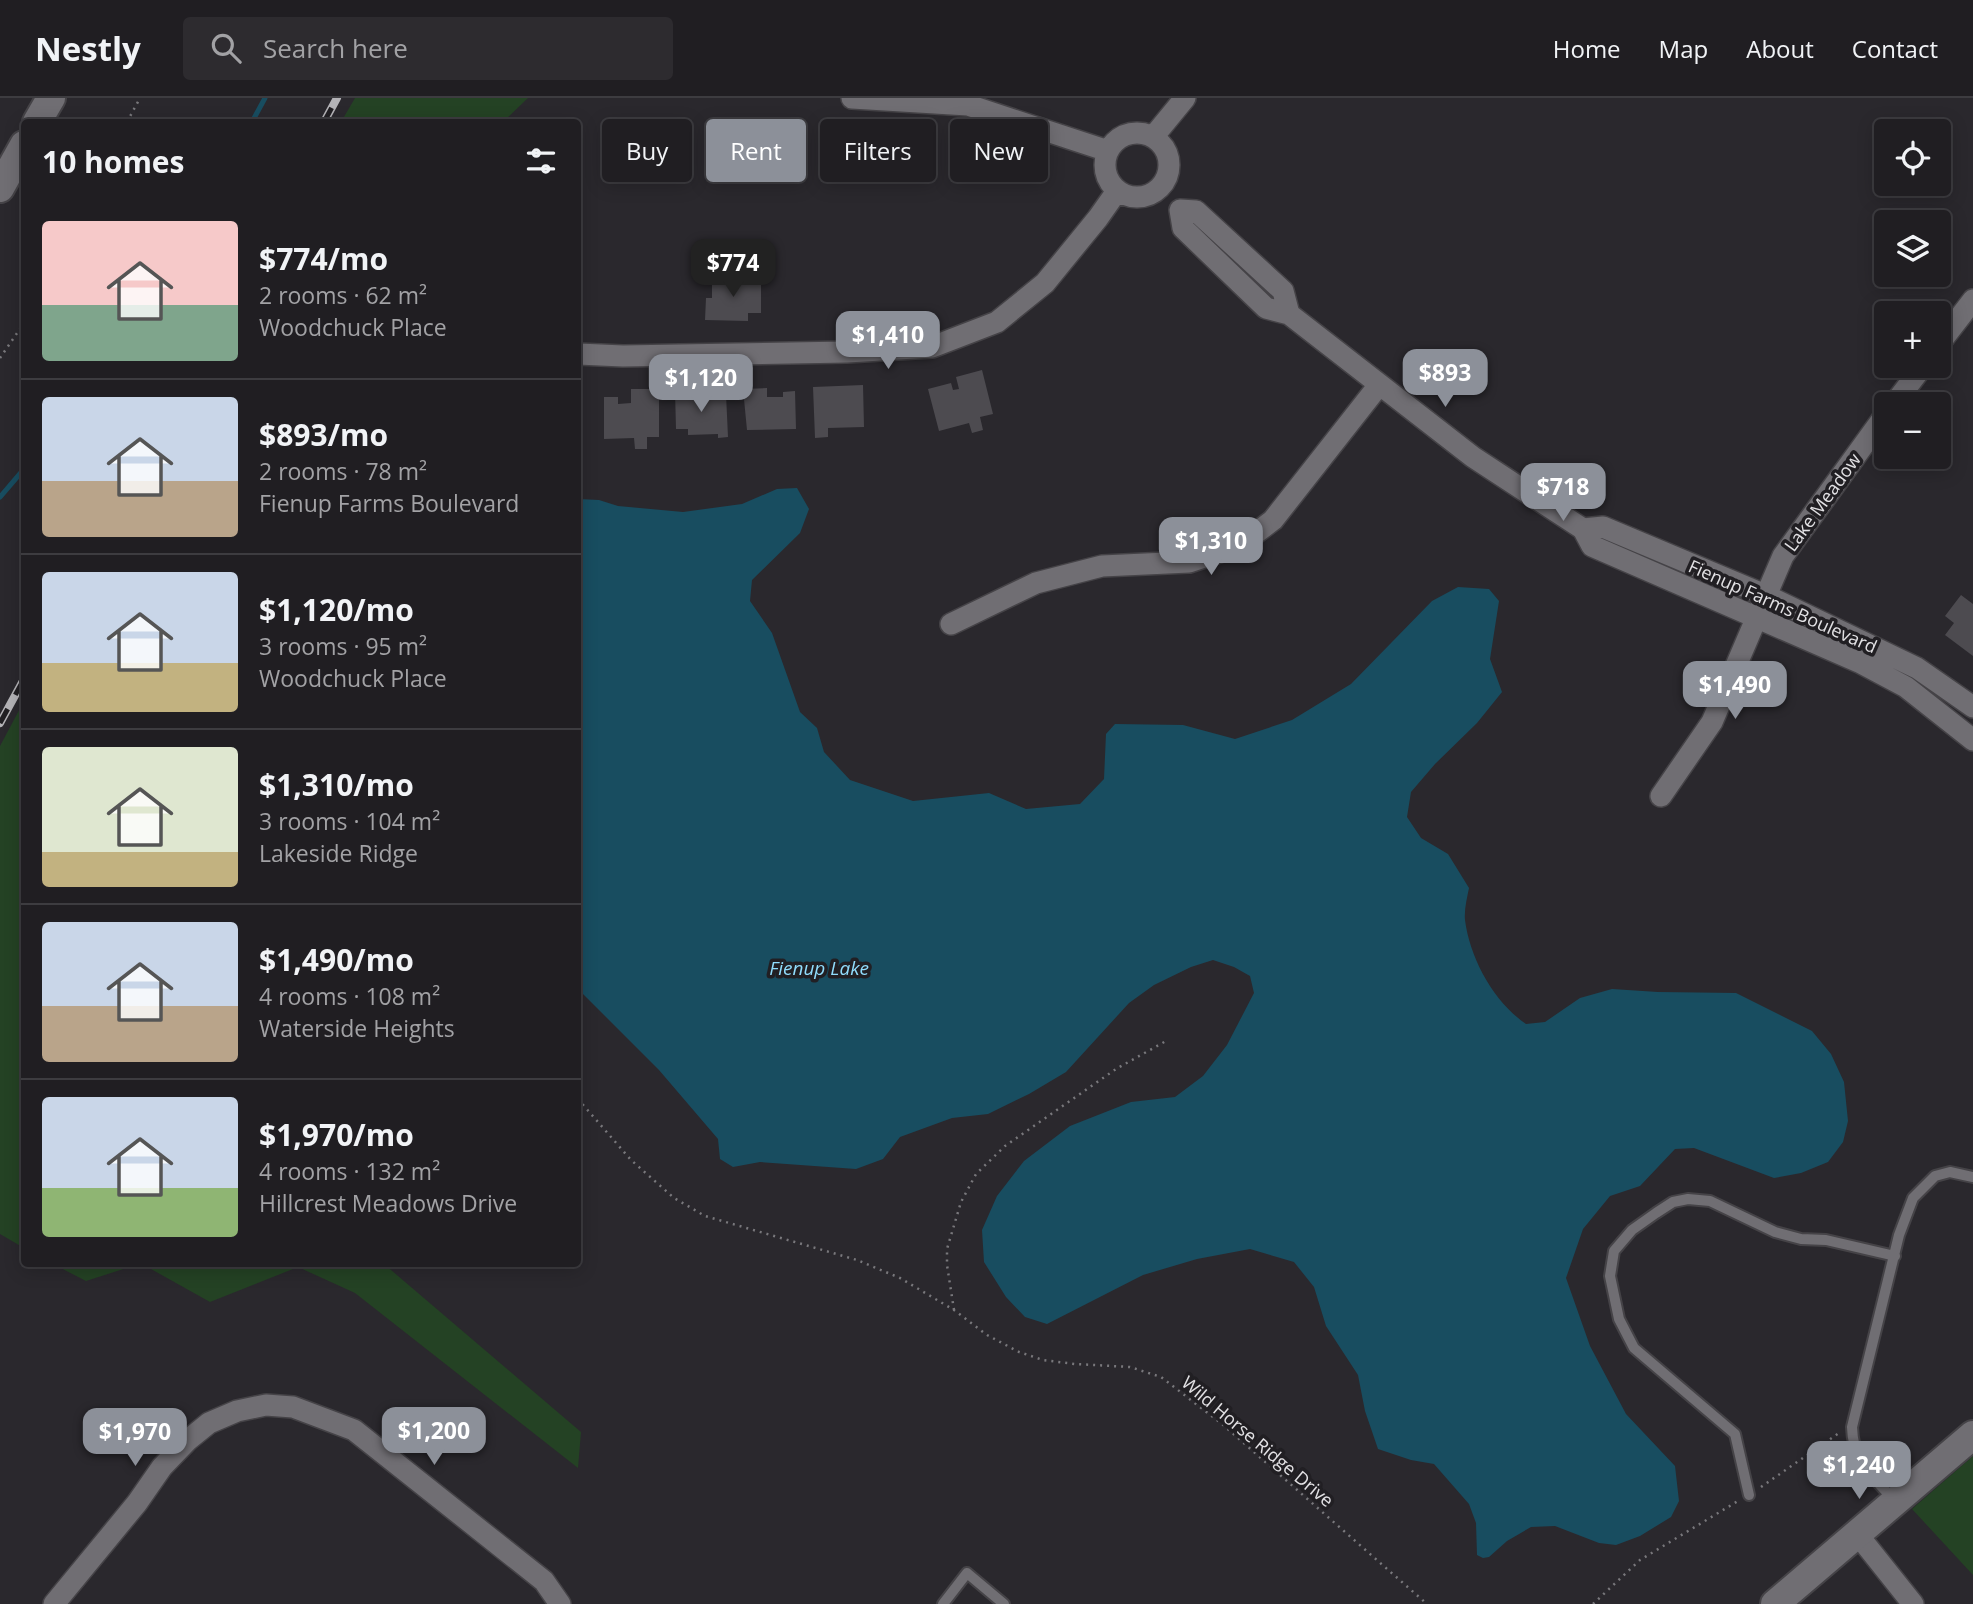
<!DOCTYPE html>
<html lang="en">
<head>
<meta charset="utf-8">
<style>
  :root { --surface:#201e22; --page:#2d2b2f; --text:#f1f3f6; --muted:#a2a2a5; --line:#3d3c40; --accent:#8c9099 }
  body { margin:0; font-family:"Open Sans",sans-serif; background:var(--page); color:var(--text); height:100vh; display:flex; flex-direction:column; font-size:26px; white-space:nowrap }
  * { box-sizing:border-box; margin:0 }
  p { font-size:23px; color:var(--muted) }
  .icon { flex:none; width:38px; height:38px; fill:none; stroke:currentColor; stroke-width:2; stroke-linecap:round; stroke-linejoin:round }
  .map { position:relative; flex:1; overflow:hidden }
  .sheet { position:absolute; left:21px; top:21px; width:560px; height:1148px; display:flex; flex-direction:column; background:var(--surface); border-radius:7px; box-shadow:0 4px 18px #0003,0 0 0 2px var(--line) }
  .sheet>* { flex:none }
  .guide { position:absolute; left:602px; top:21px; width:665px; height:63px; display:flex; gap:14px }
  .buttons { position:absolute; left:1874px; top:21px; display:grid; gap:14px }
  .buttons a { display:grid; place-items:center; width:77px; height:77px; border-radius:7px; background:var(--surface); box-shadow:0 4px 18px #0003,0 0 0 2px var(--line); font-size:35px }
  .price { position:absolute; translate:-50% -60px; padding:0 16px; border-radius:14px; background:var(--accent); color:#fff; font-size:23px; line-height:46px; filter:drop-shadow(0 2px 4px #0008) }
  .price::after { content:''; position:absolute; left:50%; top:42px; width:21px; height:16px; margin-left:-10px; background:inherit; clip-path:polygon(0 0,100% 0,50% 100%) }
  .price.current { background:#222; color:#fff }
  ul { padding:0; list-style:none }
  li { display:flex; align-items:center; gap:21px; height:175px; padding:0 21px }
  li+li { border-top:2px solid var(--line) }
  li span { display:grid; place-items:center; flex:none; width:196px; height:140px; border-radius:7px; color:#555 }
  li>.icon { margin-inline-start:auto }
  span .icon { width:84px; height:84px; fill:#fffc; stroke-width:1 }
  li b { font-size:30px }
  h2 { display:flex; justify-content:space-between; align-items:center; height:84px; padding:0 21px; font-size:30px }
  .pill { padding:0 24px; border-radius:7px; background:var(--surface); box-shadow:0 4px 18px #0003,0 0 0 2px var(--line); font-size:24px; line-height:63px }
  .pill.current { background:var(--accent); color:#fff }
  header { display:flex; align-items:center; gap:42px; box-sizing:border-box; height:98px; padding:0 35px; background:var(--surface); border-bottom:2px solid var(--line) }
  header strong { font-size:33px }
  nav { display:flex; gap:38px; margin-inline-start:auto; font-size:24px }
  .search { width:490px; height:63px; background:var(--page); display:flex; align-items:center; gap:18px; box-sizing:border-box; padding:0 24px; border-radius:7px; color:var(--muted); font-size:26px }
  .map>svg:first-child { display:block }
  .green { fill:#244224 }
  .water { fill:#184d60 }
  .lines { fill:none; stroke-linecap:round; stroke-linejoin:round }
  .stream { stroke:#184d60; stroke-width:5 }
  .building { fill:#4d4b50 }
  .lane-casing { stroke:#454347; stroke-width:14 }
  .street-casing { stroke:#454347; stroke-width:24 }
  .secondary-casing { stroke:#454347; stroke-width:32 }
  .path { stroke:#79787c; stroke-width:2.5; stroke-dasharray:2 5; stroke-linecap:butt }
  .lane { stroke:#706e73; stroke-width:10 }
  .street { stroke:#706e73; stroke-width:21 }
  .secondary { stroke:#706e73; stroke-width:28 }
  .rail-casing { stroke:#b4b3b7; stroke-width:8 }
  .rail { stroke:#211f23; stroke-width:5; stroke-dasharray:16; stroke-linecap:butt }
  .labels { text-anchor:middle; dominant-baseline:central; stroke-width:7; stroke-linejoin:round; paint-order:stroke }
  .street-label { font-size:18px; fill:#e2e1e4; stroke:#211f23 }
  .water-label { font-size:19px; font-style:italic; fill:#90dcfc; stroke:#211f23 }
</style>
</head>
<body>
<header>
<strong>Nestly</strong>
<div class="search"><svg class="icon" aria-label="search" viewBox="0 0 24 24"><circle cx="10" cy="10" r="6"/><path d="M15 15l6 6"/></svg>Search here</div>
<nav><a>Home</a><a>Map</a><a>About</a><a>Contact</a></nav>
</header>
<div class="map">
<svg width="1973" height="1506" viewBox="0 0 1973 1506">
  <rect width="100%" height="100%" fill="#2a282d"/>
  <path class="green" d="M355 0H528L503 24H341Z
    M24 603V1150L0 1136V648Z
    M53 1166H139L86 1183Z
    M142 1166H384L581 1334 578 1370 355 1195 298 1169 210 1204Z
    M1973 1358V1477L1912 1411Z"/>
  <path class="water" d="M797 390 809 411 800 435 752 482 750 503 772 535 800 614 817 630 824 654 850 682 913 703 989 695 1026 711 1080 706 1104 681 1106 636 1115 626 1183 627 1235 641 1292 622 1351 586 1432 503 1458 489 1489 491 1499 503 1490 561 1502 594 1477 625 1435 666 1411 694 1407 719 1421 740 1448 756 1469 790C1467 800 1464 812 1465 822 1470 861 1494 904 1526 926L1545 924 1580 900 1612 891 1658 894 1736 895 1812 933 1831 956 1844 984 1848 1023 1843 1044 1828 1064 1801 1075 1774 1080 1694 1050 1675 1051 1640 1088 1610 1098 1583 1131 1566 1180 1590 1248 1626 1316 1675 1368 1679 1403 1671 1419 1640 1438 1616 1447 1599 1445 1555 1428 1531 1429 1507 1443 1489 1459 1483 1460 1477 1457 1476 1425 1469 1406 1434 1366 1411 1362 1378 1351 1365 1313 1358 1277 1326 1228 1314 1189 1294 1164 1250 1151 1197 1161 1143 1177 1047 1226 1025 1219 1006 1199 984 1164 982 1132 997 1098 1024 1063 1070 1028 1131 1004 1175 999 1203 978 1227 947 1254 895 1250 878 1234 869 1213 862 1191 869 1154 887 1129 905 1066 974 1029 996 988 1016 952 1020 900 1039 883 1061 856 1071 760 1064 733 1069 720 1061 718 1041 659 972 578 891V401L599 402 618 408 683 414 742 406 777 391Z"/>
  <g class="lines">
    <path class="stream" d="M252 24 265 0
      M0 399 24 371"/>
  </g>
  <path class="building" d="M721 170H732V182L761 183V215H748V223L705 222 706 200H712V181H721Z
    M982 272 993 316 980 319 983 332 972 335 969 325 939 333 928 291 951 285 953 292 959 291 956 279Z
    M863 287 864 329 828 330V339L815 340 813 289Z
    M767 290V299H783V294L795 293 796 331 747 332 743 291Z
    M631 291H659V339H647V351H635L634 340 604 341V299H618V306L631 305Z
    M700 292V300L726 296 728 339 718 340V336L688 337V331H676L675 293Z
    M1961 497 1973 506V558L1945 537 1954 525 1945 518Z"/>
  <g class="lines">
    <defs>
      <path id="lane" d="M1749 1397 1735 1336 1634 1250 1619 1221 1610 1178 1614 1153 1632 1132 1656 1115 1673 1104 1688 1101 1710 1103 1775 1134 1801 1141 1826 1142 1895 1158
        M1895 1403C1872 1377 1853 1365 1852 1329L1899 1137 1913 1100 1935 1078 1950 1074 1973 1079
        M943 1506 967 1475 1004 1506"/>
      <path id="street" d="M852 0 968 7 1108 53
        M1105 67a32 32 0 1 1 64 0a32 32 0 1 1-64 0Z
        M1153 39 1185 0
        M1289 216 1283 193 1196 113 1180 112 1183 130 1266 210 1289 216 1473 359 1583 431
        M1939 246 1973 202
        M578 256 623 258 847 254 932 249 997 224 1045 185 1098 120 1117 93
        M1894 306 1923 268
        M951 526 1036 485 1102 468 1189 464 1240 447 1273 422 1379 287
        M1973 609 1917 570 1765 497 1603 429 1583 431 1592 448 1859 564 1906 589 1973 642
        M1661 698 1712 624 1783 458 1886 316
        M1858 1437 1913 1506
        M54 1506 137 1405 162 1369 188 1342 209 1325 237 1313 266 1307 293 1309 354 1332 544 1483 560 1506"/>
      <path id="secondary" d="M37 24 51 0
        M0 90 24 47
        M1775 1506 1973 1337"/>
    </defs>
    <use href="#lane" class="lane-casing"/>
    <use href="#street" class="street-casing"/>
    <use href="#secondary" class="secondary-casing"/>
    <path class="path" d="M127 24 140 0
      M0 260 24 225
      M578 1001 631 1062 674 1100 705 1118 857 1162 900 1180 954 1212 987 1237 1019 1254 1043 1262 1075 1266 1130 1269 1161 1279 1222 1326 1427 1506
      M954 1212 947 1167V1151L961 1104 976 1076 1005 1048 1116 971 1166 943
      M1761 1389 1839 1335
      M1593 1506 1640 1462 1738 1403"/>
    <use href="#lane" class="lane"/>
    <use href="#street" class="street"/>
    <use href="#secondary" class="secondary"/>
    <defs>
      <path id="rail" d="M324 24 337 0
        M0 625 24 581"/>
    </defs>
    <use href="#rail" class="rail-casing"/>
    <use href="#rail" class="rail"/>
  </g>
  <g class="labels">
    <g class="street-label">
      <text transform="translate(1822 404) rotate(-54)">Lake Meadow</text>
      <text transform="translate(1783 508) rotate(24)">Fienup Farms Boulevard</text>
      <text transform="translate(1258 1343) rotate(40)">Wild Horse Ridge Drive</text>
    </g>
    <g class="water-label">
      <text x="819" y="870">Fienup Lake</text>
    </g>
  </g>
</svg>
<div class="buttons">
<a><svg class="icon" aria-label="locate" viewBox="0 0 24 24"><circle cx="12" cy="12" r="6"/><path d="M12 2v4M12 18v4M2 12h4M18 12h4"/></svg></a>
<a><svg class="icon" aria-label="layers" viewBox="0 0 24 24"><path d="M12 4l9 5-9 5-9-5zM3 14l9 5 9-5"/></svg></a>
<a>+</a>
<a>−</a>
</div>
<b class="price current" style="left:733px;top:201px">$774</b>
<b class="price" style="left:888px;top:273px">$1,410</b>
<b class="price" style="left:1445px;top:311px">$893</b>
<b class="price" style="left:701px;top:316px">$1,120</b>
<b class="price" style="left:1563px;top:425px">$718</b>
<b class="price" style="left:1211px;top:479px">$1,310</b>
<b class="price" style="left:1735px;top:623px">$1,490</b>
<b class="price" style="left:434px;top:1369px">$1,200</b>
<b class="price" style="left:135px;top:1370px">$1,970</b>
<b class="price" style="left:1859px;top:1403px">$1,240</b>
<div class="guide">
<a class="pill">Buy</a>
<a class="pill current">Rent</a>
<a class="pill">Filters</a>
<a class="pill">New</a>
</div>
<section class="sheet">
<h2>10 homes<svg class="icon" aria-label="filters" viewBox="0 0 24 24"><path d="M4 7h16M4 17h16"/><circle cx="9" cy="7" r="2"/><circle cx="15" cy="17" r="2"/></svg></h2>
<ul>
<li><span style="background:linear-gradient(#f6c9c9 60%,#7fa58c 0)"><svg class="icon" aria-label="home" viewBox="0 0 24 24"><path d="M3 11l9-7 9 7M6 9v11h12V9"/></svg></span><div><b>$774/mo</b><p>2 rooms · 62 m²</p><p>Woodchuck Place</p></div></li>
<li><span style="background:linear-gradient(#c9d6e8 60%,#b9a48a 0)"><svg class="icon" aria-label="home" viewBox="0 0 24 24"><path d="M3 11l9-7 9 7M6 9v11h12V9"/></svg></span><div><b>$893/mo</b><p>2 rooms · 78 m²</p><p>Fienup Farms Boulevard</p></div></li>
<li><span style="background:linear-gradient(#c9d6e8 65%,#c2b280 0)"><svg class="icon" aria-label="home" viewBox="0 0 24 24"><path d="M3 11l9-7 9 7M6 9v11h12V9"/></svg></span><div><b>$1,120/mo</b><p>3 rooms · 95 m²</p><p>Woodchuck Place</p></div></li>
<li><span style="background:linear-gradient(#dfe7d0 75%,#c2b280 0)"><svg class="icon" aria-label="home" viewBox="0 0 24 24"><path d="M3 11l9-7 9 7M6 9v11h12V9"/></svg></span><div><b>$1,310/mo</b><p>3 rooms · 104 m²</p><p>Lakeside Ridge</p></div></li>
<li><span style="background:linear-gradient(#c9d6e8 60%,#b9a48a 0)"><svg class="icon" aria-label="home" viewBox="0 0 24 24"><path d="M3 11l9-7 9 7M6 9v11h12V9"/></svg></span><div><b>$1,490/mo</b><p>4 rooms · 108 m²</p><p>Waterside Heights</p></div></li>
<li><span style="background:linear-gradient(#c9d6e8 65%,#8fb573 0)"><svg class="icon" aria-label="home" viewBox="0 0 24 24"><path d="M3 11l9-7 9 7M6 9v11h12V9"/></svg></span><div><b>$1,970/mo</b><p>4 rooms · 132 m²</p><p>Hillcrest Meadows Drive</p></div></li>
</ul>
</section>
</div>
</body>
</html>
